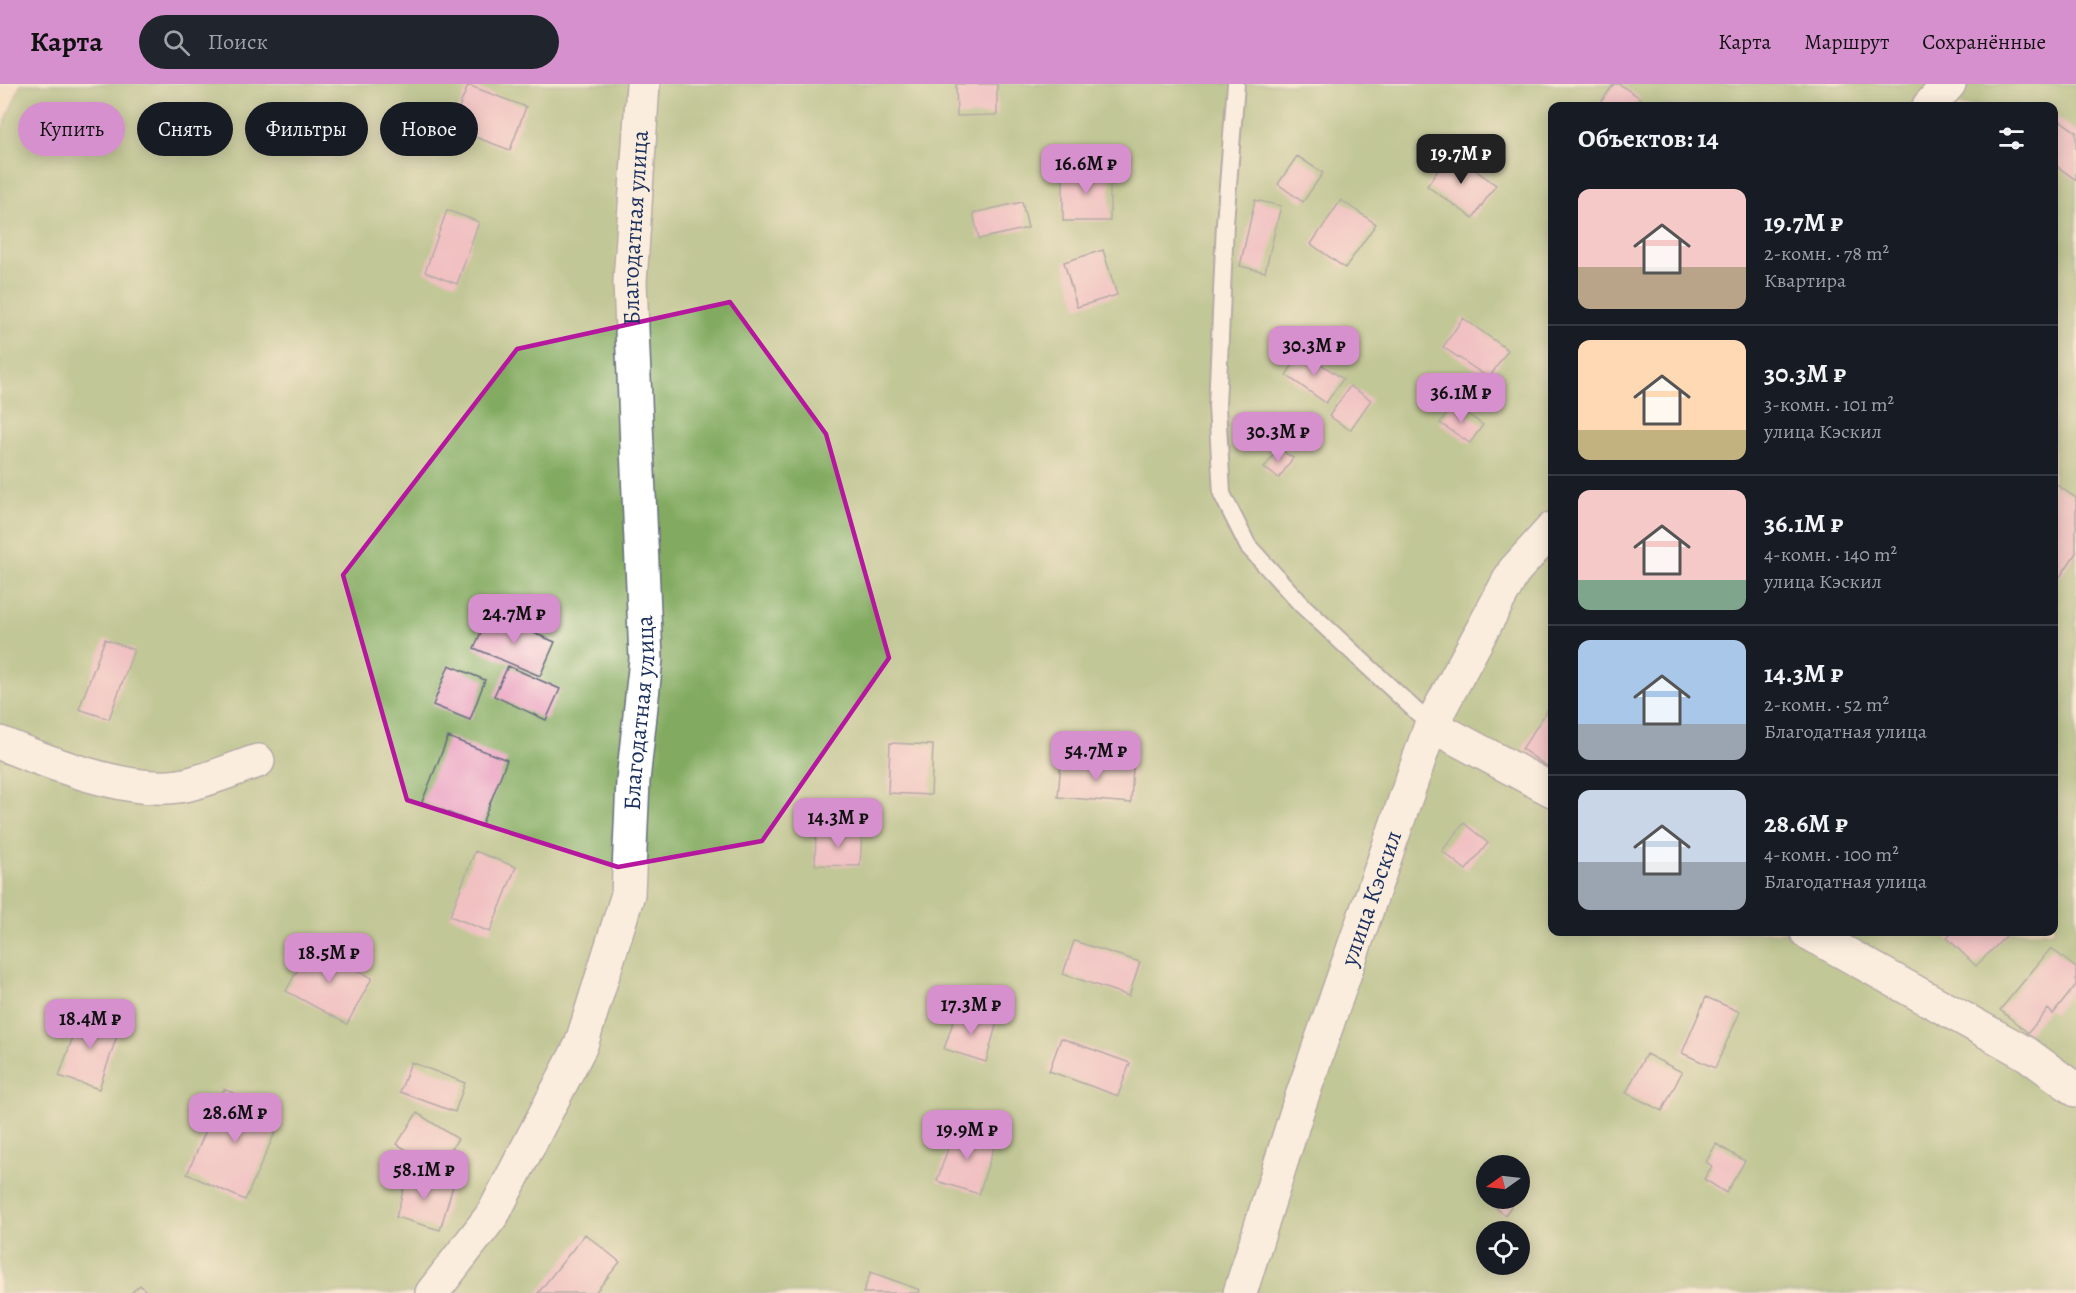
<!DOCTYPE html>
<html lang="ru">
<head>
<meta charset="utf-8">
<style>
  :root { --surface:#171b24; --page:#20242c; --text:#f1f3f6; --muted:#9ea1a6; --line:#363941; --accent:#d690ce }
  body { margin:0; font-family:Alegreya,serif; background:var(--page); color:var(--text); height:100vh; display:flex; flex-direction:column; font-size:22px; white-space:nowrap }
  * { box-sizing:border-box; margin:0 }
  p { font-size:20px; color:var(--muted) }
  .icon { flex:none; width:33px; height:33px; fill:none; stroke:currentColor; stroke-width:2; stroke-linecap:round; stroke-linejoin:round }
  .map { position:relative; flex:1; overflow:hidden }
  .panel { position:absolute; left:1548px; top:18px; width:510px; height:834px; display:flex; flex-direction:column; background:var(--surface); border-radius:12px; box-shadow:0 3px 15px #0003 }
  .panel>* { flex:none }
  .guide { position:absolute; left:18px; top:18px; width:570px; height:54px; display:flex; gap:12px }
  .needle { width:39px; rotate:256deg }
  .fabs { position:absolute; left:1476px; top:1071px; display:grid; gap:12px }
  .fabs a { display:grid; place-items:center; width:54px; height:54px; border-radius:50%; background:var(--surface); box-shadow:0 3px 15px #0003; font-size:30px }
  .price { position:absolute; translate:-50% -51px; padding:0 14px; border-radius:12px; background:var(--accent); color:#111; font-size:20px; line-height:39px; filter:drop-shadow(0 2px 3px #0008) }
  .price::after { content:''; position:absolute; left:50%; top:36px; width:18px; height:14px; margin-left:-9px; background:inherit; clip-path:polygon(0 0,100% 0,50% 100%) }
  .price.current { background:#222; color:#fff }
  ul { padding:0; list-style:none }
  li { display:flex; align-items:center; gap:18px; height:150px; padding:0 30px }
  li+li { border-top:2px solid var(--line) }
  li span { display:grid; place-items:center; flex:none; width:168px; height:120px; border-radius:12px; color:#555 }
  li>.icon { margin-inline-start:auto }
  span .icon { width:72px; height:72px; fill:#fffc; stroke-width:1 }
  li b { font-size:26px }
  h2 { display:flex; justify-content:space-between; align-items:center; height:72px; padding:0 30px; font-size:26px }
  .chip { padding:0 21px; border-radius:27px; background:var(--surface); box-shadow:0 3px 15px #0003; font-size:21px; line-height:54px }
  .chip.current { background:var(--accent); color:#111 }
  header { display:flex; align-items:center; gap:36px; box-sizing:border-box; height:84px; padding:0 30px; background:var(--accent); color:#111 }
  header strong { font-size:28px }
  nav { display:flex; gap:33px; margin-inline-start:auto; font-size:21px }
  .search { width:420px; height:54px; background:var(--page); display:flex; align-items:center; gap:15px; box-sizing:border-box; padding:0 21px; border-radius:33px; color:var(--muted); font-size:22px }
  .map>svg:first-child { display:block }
  .forest { fill:#82aa60; stroke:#4e6c5f; stroke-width:1.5; fill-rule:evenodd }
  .building { fill:#ea9dc2 }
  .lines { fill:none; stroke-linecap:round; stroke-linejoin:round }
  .service-casing { stroke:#676d81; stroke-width:20 }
  .minor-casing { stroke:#676d81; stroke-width:36 }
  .service { stroke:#fff; stroke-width:16 }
  .minor { stroke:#fff; stroke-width:33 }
  .marked { fill:none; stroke:#b5179e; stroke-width:4.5; stroke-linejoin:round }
  .labels { text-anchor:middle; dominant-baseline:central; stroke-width:6; stroke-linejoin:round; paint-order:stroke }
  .street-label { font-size:24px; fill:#1b2f5e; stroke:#fcf5e5 }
</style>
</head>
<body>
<header>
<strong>Карта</strong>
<div class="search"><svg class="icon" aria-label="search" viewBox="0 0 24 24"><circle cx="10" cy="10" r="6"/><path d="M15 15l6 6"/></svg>Поиск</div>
<nav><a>Карта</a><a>Маршрут</a><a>Сохранённые</a></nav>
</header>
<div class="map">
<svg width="2076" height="1209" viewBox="0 0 2076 1209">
  <rect width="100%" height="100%" fill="#fcf5e5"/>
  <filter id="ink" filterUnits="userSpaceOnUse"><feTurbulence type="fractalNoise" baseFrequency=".0167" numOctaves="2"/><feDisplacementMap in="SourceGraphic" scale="12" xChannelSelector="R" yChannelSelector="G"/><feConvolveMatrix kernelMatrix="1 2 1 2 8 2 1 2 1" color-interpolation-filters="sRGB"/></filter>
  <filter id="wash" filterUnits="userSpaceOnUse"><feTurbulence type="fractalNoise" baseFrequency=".008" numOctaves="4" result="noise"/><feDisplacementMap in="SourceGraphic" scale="24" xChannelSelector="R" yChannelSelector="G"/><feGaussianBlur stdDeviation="1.35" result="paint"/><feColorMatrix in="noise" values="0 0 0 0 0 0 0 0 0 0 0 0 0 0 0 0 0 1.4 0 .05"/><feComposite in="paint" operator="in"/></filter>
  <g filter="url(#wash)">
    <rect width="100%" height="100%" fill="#f5dfc2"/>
    <path class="forest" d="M21 0H2076V1209H0V50ZM1552 22H2054V848H1552ZM1486 1082H1520V1114H1486ZM1486 1148H1520V1180H1486Z"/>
    <g id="blocks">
      <path class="building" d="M956 0H997V31L957 32Z
        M1614 0H1619L1640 14 1634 22H1598Z
        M468 1 526 23 510 66 451 44Z
        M2054 32 2076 48V96L2054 80Z
        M1450 68 1496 101 1473 134 1427 102Z
        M1297 72 1323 89 1303 118 1278 100Z
        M1063 85H1110V137H1063Z
        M1255 116 1281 122 1265 188 1240 182Z
        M1341 116 1376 140 1345 184 1311 160Z
        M1022 118 1028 144 979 155 973 129Z
        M447 126 479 138 457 200 425 188Z
        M1103 166 1117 211 1077 223 1064 178Z
        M1463 234 1508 266 1489 294 1443 263Z
        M1302 267 1343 295 1326 319 1286 291Z
        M1350 302 1371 316 1350 346 1329 332Z
        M1453 320 1483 341 1470 359 1440 339Z
        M1278 364 1293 374 1279 394 1264 384Z
        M2054 399 2076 414V469L2060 493 2054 489Z
        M489 530 555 558 540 592 474 564Z
        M105 555 134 566 109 635 79 625Z
        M449 581 485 596 470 636 433 621Z
        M508 582 560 605 546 636 494 612Z
        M1552 619V686L1522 665Z
        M448 653 507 676 481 742 422 718Z
        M890 659 933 661 931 711 888 709Z
        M1061 677 1133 682 1131 719 1058 713Z
        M1464 739 1488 759 1466 786 1442 767Z
        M816 747 862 749 860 782 815 781Z
        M475 767 516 783 490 848 450 832Z
        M1953 848H2010L1976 882 1947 854Z
        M1074 857 1140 878 1129 912 1063 890Z
        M311 861 372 894 347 940 286 907Z
        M2051 864 2076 884V901L2053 930 2048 925 2028 949 2000 926Z
        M1706 913 1740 928 1715 984 1682 969Z
        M957 926 997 938 986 978 944 965Z
        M82 927 121 940 99 1005 59 992Z
        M1061 954 1130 979 1118 1012 1049 987Z
        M1646 970 1682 988 1662 1027 1626 1009Z
        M411 978 465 999 455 1028 400 1008Z
        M224 1005 283 1031 245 1116 187 1090Z
        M417 1029 458 1055 438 1086 397 1060Z
        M955 1043 996 1056 979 1110 937 1097Z
        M1716 1060 1745 1077 1726 1109 1704 1095 1712 1082 1706 1078Z
        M408 1089 453 1102 440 1146 396 1133Z
        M1486 1101V1114H1517L1505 1131 1479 1111Z
        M585 1150 620 1178 595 1209H538Z
        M871 1188 920 1206 919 1209H863Z
        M140 1201 148 1209H131Z"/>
    </g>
  </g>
  <g filter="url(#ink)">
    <use href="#blocks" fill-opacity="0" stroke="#676d81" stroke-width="1.5"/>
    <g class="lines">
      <defs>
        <path id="service" d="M1236 0 1225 139 1217 322 1222 410 1248 462 1303 522 1431 641"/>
        <g id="minor">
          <path d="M1929 22 1949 0"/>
          <path d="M1431 641 1552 706"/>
          <path d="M0 659C47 678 128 710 179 702 205 698 233 685 258 677"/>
          <path d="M1807 848 2027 970 2076 1006"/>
          <path id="s1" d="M432 1209 493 1130 581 961 628 810 633 697 646 575 630 198 643 0"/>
          <path id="s2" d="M1240 1209 1298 1024 1431 641 1514 487 1552 445"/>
        </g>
      </defs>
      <use href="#service" class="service-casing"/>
      <use href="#minor" class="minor-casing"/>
      <use href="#service" class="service"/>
      <use href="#minor" class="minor"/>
    </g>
  </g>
  <path d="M0 0H2076V1209H0ZM730 218 826 350 889 574 762 757 618 783 407 716 343 491 517 265Z" fill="#f5dfc2" fill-opacity=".55" fill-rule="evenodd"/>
  <path class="marked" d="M730 218 826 350 889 574 762 757 618 783 407 716 343 491 517 265Z"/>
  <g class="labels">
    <g class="street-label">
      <text stroke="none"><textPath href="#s1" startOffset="1116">Благодатная улица</textPath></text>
      <text stroke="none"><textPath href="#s1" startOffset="630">Благодатная улица</textPath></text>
      <text stroke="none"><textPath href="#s2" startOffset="416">улица Кэскил</textPath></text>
    </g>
  </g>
</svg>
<div class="fabs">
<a><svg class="needle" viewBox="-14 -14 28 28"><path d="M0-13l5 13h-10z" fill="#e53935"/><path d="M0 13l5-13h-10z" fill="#9ea1a6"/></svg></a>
<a><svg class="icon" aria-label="locate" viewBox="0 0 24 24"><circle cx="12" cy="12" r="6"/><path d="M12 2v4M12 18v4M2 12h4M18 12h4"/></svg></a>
</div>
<b class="price current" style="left:1461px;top:101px">19.7M ₽</b>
<b class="price" style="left:1086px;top:111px">16.6M ₽</b>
<b class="price" style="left:1314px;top:293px">30.3M ₽</b>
<b class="price" style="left:1461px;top:340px">36.1M ₽</b>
<b class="price" style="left:1278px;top:379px">30.3M ₽</b>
<b class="price" style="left:514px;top:561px">24.7M ₽</b>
<b class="price" style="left:1096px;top:698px">54.7M ₽</b>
<b class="price" style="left:838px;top:765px">14.3M ₽</b>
<b class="price" style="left:329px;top:900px">18.5M ₽</b>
<b class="price" style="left:971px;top:952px">17.3M ₽</b>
<b class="price" style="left:90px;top:966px">18.4M ₽</b>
<b class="price" style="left:235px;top:1060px">28.6M ₽</b>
<b class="price" style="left:967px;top:1077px">19.9M ₽</b>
<b class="price" style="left:424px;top:1117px">58.1M ₽</b>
<div class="guide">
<a class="chip current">Купить</a>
<a class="chip">Снять</a>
<a class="chip">Фильтры</a>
<a class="chip">Новое</a>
</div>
<section class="panel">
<h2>Объектов: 14<svg class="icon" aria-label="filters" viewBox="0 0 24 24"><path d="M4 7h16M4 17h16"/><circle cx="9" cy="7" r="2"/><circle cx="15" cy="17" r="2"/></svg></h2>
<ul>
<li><span style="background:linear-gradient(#f6c9c9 65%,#b9a48a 0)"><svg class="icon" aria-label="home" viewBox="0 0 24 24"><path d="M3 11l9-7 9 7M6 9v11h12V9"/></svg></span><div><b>19.7M ₽</b><p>2-комн. · 78 m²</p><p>Квартира</p></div></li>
<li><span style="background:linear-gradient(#ffd9b3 75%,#c2b280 0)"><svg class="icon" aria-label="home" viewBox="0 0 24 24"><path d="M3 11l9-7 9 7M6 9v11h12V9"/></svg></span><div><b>30.3M ₽</b><p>3-комн. · 101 m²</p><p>улица Кэскил</p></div></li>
<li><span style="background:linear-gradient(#f6c9c9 75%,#7fa58c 0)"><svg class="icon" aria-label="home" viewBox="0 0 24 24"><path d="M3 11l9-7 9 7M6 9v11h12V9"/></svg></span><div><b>36.1M ₽</b><p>4-комн. · 140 m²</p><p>улица Кэскил</p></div></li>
<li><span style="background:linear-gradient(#a9c7e8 70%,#9aa5b1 0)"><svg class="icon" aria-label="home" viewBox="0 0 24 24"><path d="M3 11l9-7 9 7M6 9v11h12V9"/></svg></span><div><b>14.3M ₽</b><p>2-комн. · 52 m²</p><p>Благодатная улица</p></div></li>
<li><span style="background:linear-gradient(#c9d6e8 60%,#9aa5b1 0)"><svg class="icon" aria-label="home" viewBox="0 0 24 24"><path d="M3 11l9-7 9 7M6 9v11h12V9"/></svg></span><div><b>28.6M ₽</b><p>4-комн. · 100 m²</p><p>Благодатная улица</p></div></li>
</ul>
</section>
</div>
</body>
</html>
